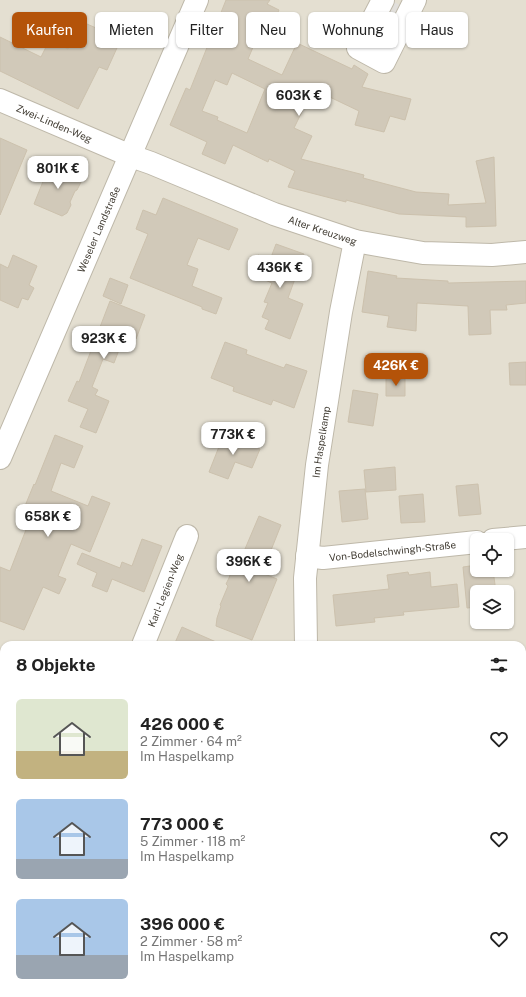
<!DOCTYPE html>
<html lang="de">
<head>
<meta charset="utf-8">
<style>
  :root { --surface:#fff; --page:#f2f2f2; --text:#222; --muted:#767676; --accent:#b45309 }
  body { margin:0; font-family:"Public Sans",sans-serif; background:var(--page); color:var(--text); height:100vh; display:flex; flex-direction:column; font-size:15px; white-space:nowrap }
  * { box-sizing:border-box; margin:0 }
  p { font-size:13px; color:var(--muted) }
  .icon { flex:none; width:22px; height:22px; fill:none; stroke:currentColor; stroke-width:2; stroke-linecap:round; stroke-linejoin:round }
  .map { position:relative; flex:1; overflow:hidden }
  .sheet { position:absolute; left:0px; top:641px; width:526px; height:356px; display:flex; flex-direction:column; background:var(--surface); border-radius:12px 12px 0 0; box-shadow:0 1px 3px #0004 }
  .sheet>* { flex:none }
  .guide { position:absolute; left:12px; top:12px; width:502px; height:36px; display:flex; gap:8px }
  .fabs { position:absolute; left:470px; top:533px; display:grid; gap:8px }
  .fabs a { display:grid; place-items:center; width:44px; height:44px; border-radius:6px; background:var(--surface); box-shadow:0 1px 3px #0004; font-size:20px }
  .price { position:absolute; translate:-50% -34px; padding:0 9px; border-radius:8px; background:#fff; color:#222; font-size:13px; line-height:26px; filter:drop-shadow(0 1px 2px #0008) }
  .price::after { content:''; position:absolute; left:50%; top:24px; width:12px; height:9px; margin-left:-6px; background:inherit; clip-path:polygon(0 0,100% 0,50% 100%) }
  .price.on { background:var(--accent); color:#fff }
  ul { padding:0; list-style:none }
  li { display:flex; align-items:center; gap:12px; height:100px; padding:0 16px }
  li span { display:grid; place-items:center; flex:none; width:112px; height:80px; border-radius:6px; color:#555 }
  li>.icon { margin-inline-start:auto }
  span .icon { width:48px; height:48px; fill:#fffc; stroke-width:1 }
  li b { font-size:17px }
  h2 { display:flex; justify-content:space-between; align-items:center; height:48px; padding:0 16px; font-size:17px }
  .chip { padding:0 14px; border-radius:6px; background:var(--surface); box-shadow:0 1px 3px #0004; font-size:14px; line-height:36px }
  .chip.on { background:var(--accent); color:#fff }
  .map>svg:first-child { display:block }
  .residential { fill:#e4dfd1; fill-rule:evenodd }
  .green { fill:#c9e3ad }
  .parking { fill:#e1dfdb }
  .building { fill:#d1c9b9; stroke:#ccc1ad; fill-rule:evenodd }
  .lines { fill:none; stroke-linecap:round; stroke-linejoin:round }
  .minor-casing { stroke:#beb8a9; stroke-width:24 }
  .path { stroke:#bcb198; stroke-width:2.5; stroke-dasharray:2 2; stroke-linecap:butt }
  .minor { stroke:#fff; stroke-width:22 }
  .labels { text-anchor:middle; dominant-baseline:central; stroke-width:4; stroke-linejoin:round; paint-order:stroke }
  .street-label { font-size:10px; fill:#423d34; stroke:#fff }
</style>
</head>
<body>
<div class="map">
<svg width="526" height="997" viewBox="0 0 526 997">
  <rect width="100%" height="100%" fill="#f1ede3"/>
  <path class="residential" d="M0 0H526V914H522V645H4V993H52V997L0 996ZM477 540H507V570H477ZM477 592H507V622H477Z"/>
  <path class="green" d="M522 914H526V997H52V993H522Z"/>
  <path class="parking" d="M391 0 403 7 384 45 372 39Z"/>
  <path class="building" d="M226 0H270L267 4 279 10 273 23 265 19 248 59 282 75 297 43 352 69 354 65 368 74 362 87 411 99 405 120 390 116 384 132 355 125 359 111 313 89 294 128 312 136 301 159 364 175 363 178 416 192 449 194 448 205 486 203 476 161 494 157 496 226 466 227V217L399 214 346 200V202L288 187 295 171 269 159 268 162 233 145 225 164 202 154 207 142 170 125 186 88 190 90ZM232 73 265 89 247 133 217 120 218 117 202 111 215 80 227 85Z
    M87 24 121 39 107 70 99 67 78 109 0 71V37L41 57 50 39 68 49 78 25 83 27Z
    M0 138 27 150 0 215Z
    M50 164 79 176 81 182 77 190 75 191 70 202 71 205 67 213 62 216 34 204Z
    M163 198 238 229 229 250 198 238 187 265 198 269 192 286 222 298 216 314 202 309V307L130 278 148 234 136 229 143 210 156 215Z
    M276 244 304 254 288 298 303 304 290 339 265 329 269 320 262 317 268 303 264 302 272 283 251 274 258 255 270 260Z
    M13 255 37 266 29 285 34 288 28 300 22 298 18 308 0 300V264L8 268Z
    M368 271 397 276 396 278 448 281V283L526 281V303L506 305 507 310H490L491 334 469 335 468 306 417 303 416 331 387 327 389 316 362 312Z
    M110 278 128 285 121 304 103 296Z
    M110 301 145 315 136 339 125 334 114 363 103 359 92 387 98 390 95 395 109 401 96 433 80 427 88 409 68 401 77 381 79 382Z
    M225 342 247 350 246 354 284 368 286 364 307 371 294 408 273 400 271 405 233 391 234 387 211 378Z
    M526 362V385H510L509 363Z
    M405 377V396H386V378Z
    M353 390 378 394 373 426 348 422Z
    M224 434 260 449 252 468 235 462 228 479 209 472Z
    M55 435 83 446 74 468 61 463 51 491 88 506 92 496 110 503 90 552 71 544 58 576 66 579 59 594 43 587 24 630 0 621V567L10 571 34 509 25 506 34 484 35 485Z
    M395 467 396 490 366 492 364 470Z
    M478 484 481 514 459 516 456 486Z
    M365 489 368 519 342 522 339 491Z
    M423 494 425 522 401 523 399 496Z
    M259 516 281 525 262 573 277 579 252 640 216 626 217 618 221 606 220 605 228 586 226 584 229 578 238 554 242 556Z
    M142 539 162 546 144 592 112 579 107 592 92 586 97 573 77 564 82 553 120 568 122 562 132 566Z
    M477 565V570H493L496 592H477V607L467 608 463 567Z
    M408 572 409 575 430 572 431 587 457 584 459 607 403 612 404 615 374 618 375 622 336 626 333 595 389 589 387 575Z
    M182 627 223 645H174Z"/>
  <g class="lines">
    <defs>
      <g id="minor">
        <path d="M383 0 358 48 384 62 415 0"/>
        <path id="s1" d="M0 100 131 156 151 163 274 214 355 241 423 253 492 255 526 252"/>
        <path id="s2" d="M0 458 197 0"/>
        <path d="M493 540 526 537"/>
        <path id="s3" d="M307 556 323 558 477 542"/>
        <path id="s4" d="M143 645 187 536"/>
        <path id="s5" d="M306 645 305 578 317 465 341 312 355 241"/>
        <path d="M522 807 526 809"/>
      </g>
    </defs>
    <use href="#minor" class="minor-casing"/>
    <path class="path" d="M319 997 321 993"/>
    <use href="#minor" class="minor"/>
  </g>
  <g class="labels">
    <g class="street-label">
      <text stroke="none"><textPath href="#s1" startOffset="59">Zwei-Linden-Weg</textPath></text>
      <text stroke="none"><textPath href="#s2" startOffset="249">Weseler Landstraße</textPath></text>
      <text stroke="none"><textPath href="#s1" startOffset="348">Alter Kreuzweg</textPath></text>
      <text stroke="none"><textPath href="#s5" startOffset="204">Im Haspelkamp</textPath></text>
      <text stroke="none"><textPath href="#s3" startOffset="86">Von-Bodelschwingh-Straße</textPath></text>
      <text stroke="none"><textPath href="#s4" startOffset="59">Karl-Legien-Weg</textPath></text>
    </g>
  </g>
</svg>
<div class="fabs">
<a><svg class="icon" aria-label="locate" viewBox="0 0 24 24"><circle cx="12" cy="12" r="6"/><path d="M12 2v4M12 18v4M2 12h4M18 12h4"/></svg></a>
<a><svg class="icon" aria-label="layers" viewBox="0 0 24 24"><path d="M12 4l9 5-9 5-9-5zM3 14l9 5 9-5"/></svg></a>
</div>
<b class="price" style="left:299px;top:117px">603K €</b>
<b class="price" style="left:58px;top:190px">801K €</b>
<b class="price" style="left:280px;top:289px">436K €</b>
<b class="price" style="left:104px;top:360px">923K €</b>
<b class="price on" style="left:396px;top:387px">426K €</b>
<b class="price" style="left:233px;top:456px">773K €</b>
<b class="price" style="left:48px;top:538px">658K €</b>
<b class="price" style="left:249px;top:583px">396K €</b>
<div class="guide">
<a class="chip on">Kaufen</a>
<a class="chip">Mieten</a>
<a class="chip">Filter</a>
<a class="chip">Neu</a>
<a class="chip">Wohnung</a>
<a class="chip">Haus</a>
</div>
<section class="sheet">
<h2>8 Objekte<svg class="icon" aria-label="filters" viewBox="0 0 24 24"><path d="M4 7h16M4 17h16"/><circle cx="9" cy="7" r="2"/><circle cx="15" cy="17" r="2"/></svg></h2>
<ul>
<li><span style="background:linear-gradient(#dfe7d0 65%,#c2b280 0)"><svg class="icon" aria-label="home" viewBox="0 0 24 24"><path d="M3 11l9-7 9 7M6 9v11h12V9"/></svg></span><div><b>426 000 €</b><p>2 Zimmer · 64 m²</p><p>Im Haspelkamp</p></div><svg class="icon" aria-label="heart" viewBox="0 0 24 24"><path d="M12 20l-8-8c-3-5 5-10 8-4 3-6 11-1 8 4z"/></svg></li>
<li><span style="background:linear-gradient(#a9c7e8 75%,#9aa5b1 0)"><svg class="icon" aria-label="home" viewBox="0 0 24 24"><path d="M3 11l9-7 9 7M6 9v11h12V9"/></svg></span><div><b>773 000 €</b><p>5 Zimmer · 118 m²</p><p>Im Haspelkamp</p></div><svg class="icon" aria-label="heart" viewBox="0 0 24 24"><path d="M12 20l-8-8c-3-5 5-10 8-4 3-6 11-1 8 4z"/></svg></li>
<li><span style="background:linear-gradient(#a9c7e8 70%,#9aa5b1 0)"><svg class="icon" aria-label="home" viewBox="0 0 24 24"><path d="M3 11l9-7 9 7M6 9v11h12V9"/></svg></span><div><b>396 000 €</b><p>2 Zimmer · 58 m²</p><p>Im Haspelkamp</p></div><svg class="icon" aria-label="heart" viewBox="0 0 24 24"><path d="M12 20l-8-8c-3-5 5-10 8-4 3-6 11-1 8 4z"/></svg></li>
</ul>
</section>
</div>
</body>
</html>
